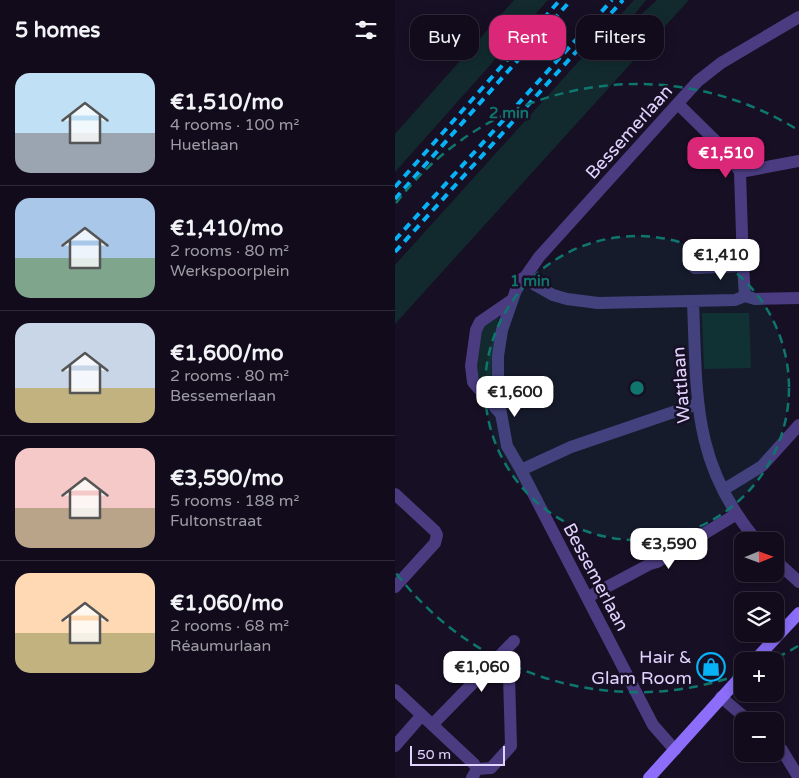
<!DOCTYPE html>
<html lang="en">
<head>
<meta charset="utf-8">
<style>
  :root { --surface:#110b1b; --page:#1e1928; --text:#f1f3f6; --muted:#9c9ba3; --line:#302b3a; --accent:#db2777 }
  body { margin:0; font-family:"Varela Round",sans-serif; background:var(--page); color:var(--text); height:100vh; display:flex; flex-direction:column; font-size:19px; white-space:nowrap }
  * { box-sizing:border-box; margin:0 }
  p { font-size:16px; color:var(--muted) }
  .icon { flex:none; width:28px; height:28px; fill:none; stroke:currentColor; stroke-width:2; stroke-linecap:round; stroke-linejoin:round }
  .map { position:relative; flex:1; overflow:hidden }
  .panel { display:flex; flex-direction:column; background:var(--surface); width:395px }
  .panel>* { flex:none }
  .hud { position:absolute; left:15px; top:15px; width:314px; height:45px; display:flex; gap:10px }
  .needle { width:32px; rotate:89deg }
  .tools { position:absolute; left:339px; top:532px; display:grid; gap:10px }
  .tools a { display:grid; place-items:center; width:50px; height:50px; border-radius:10px; background:var(--surface); box-shadow:0 2px 12px #0003,0 0 0 1px var(--line); font-size:25px }
  .scale { position:absolute; left:15px; bottom:12px; width:95px; box-sizing:border-box; padding-left:5px; border:2px solid #e0d4fe; border-top:0; font-size:14px; line-height:18px; white-space:nowrap; color:#e0d4fe; -webkit-text-stroke:4px #170f24; paint-order:stroke }
  .price { position:absolute; translate:-50% -42px; padding:0 11px; border-radius:10px; background:#fff; color:#222; font-size:16px; line-height:32px; filter:drop-shadow(0 1px 2px #0008) }
  .price::after { content:''; position:absolute; left:50%; top:30px; width:15px; height:11px; margin-left:-8px; background:inherit; clip-path:polygon(0 0,100% 0,50% 100%) }
  .price.active { background:var(--accent); color:#fff }
  ul { padding:0; list-style:none }
  li { display:flex; align-items:center; gap:15px; height:125px; padding:0 15px }
  li+li { border-top:1px solid var(--line) }
  li span { display:grid; place-items:center; flex:none; width:140px; height:100px; border-radius:15px; color:#555 }
  li>.icon { margin-inline-start:auto }
  span .icon { width:60px; height:60px; fill:#fffc; stroke-width:1 }
  li b { font-size:21px }
  h2 { display:flex; justify-content:space-between; align-items:center; height:60px; padding:0 15px; font-size:21px }
  .tag { padding:0 18px; border-radius:15px; background:var(--surface); box-shadow:0 2px 12px #0003,0 0 0 1px var(--line); font-size:18px; line-height:45px }
  .tag.active { background:var(--accent); color:#fff }
  main { display:flex; flex:1; min-height:0 }
  .map>svg:first-child { display:block }
  .green { fill:#122a2e }
  .lines { fill:none; stroke-linecap:round; stroke-linejoin:round }
  .minor { stroke:#4b3c82; stroke-width:12 }
  .secondary { stroke:#8c6efa; stroke-width:12 }
  .rail { stroke:#08b2f6; stroke-width:4; stroke-dasharray:8 6; stroke-linecap:butt }
  .ring { fill:none; stroke:#0f766e; stroke-width:2.5; stroke-dasharray:9 6 }
  .labels { text-anchor:middle; dominant-baseline:central; stroke-width:5; stroke-linejoin:round; paint-order:stroke }
  .street-label { font-size:18px; fill:#e0d4fe; stroke:#170f24 }
  .poi-label { font-size:18px; fill:#e0d4fe; stroke:#170f24; text-anchor:end }
  .centre { fill:#0f766e; stroke:#170f24; stroke-width:2.5 }
  .ring-label { font-size:15px; text-anchor:middle; font-weight:bold; fill:#0f766e; stroke:#170f24; stroke-width:5; stroke-linejoin:round; paint-order:stroke }
</style>
</head>
<body>
<main>
<section class="panel">
<h2>5 homes<svg class="icon" aria-label="filters" viewBox="0 0 24 24"><path d="M4 7h16M4 17h16"/><circle cx="9" cy="7" r="2"/><circle cx="15" cy="17" r="2"/></svg></h2>
<ul>
<li><span style="background:linear-gradient(#bfe0f5 60%,#9aa5b1 0)"><svg class="icon" aria-label="home" viewBox="0 0 24 24"><path d="M3 11l9-7 9 7M6 9v11h12V9"/></svg></span><div><b>€1,510/mo</b><p>4 rooms · 100 m²</p><p>Huetlaan</p></div></li>
<li><span style="background:linear-gradient(#a9c7e8 60%,#7fa58c 0)"><svg class="icon" aria-label="home" viewBox="0 0 24 24"><path d="M3 11l9-7 9 7M6 9v11h12V9"/></svg></span><div><b>€1,410/mo</b><p>2 rooms · 80 m²</p><p>Werkspoorplein</p></div></li>
<li><span style="background:linear-gradient(#c9d6e8 65%,#c2b280 0)"><svg class="icon" aria-label="home" viewBox="0 0 24 24"><path d="M3 11l9-7 9 7M6 9v11h12V9"/></svg></span><div><b>€1,600/mo</b><p>2 rooms · 80 m²</p><p>Bessemerlaan</p></div></li>
<li><span style="background:linear-gradient(#f6c9c9 60%,#b9a48a 0)"><svg class="icon" aria-label="home" viewBox="0 0 24 24"><path d="M3 11l9-7 9 7M6 9v11h12V9"/></svg></span><div><b>€3,590/mo</b><p>5 rooms · 188 m²</p><p>Fultonstraat</p></div></li>
<li><span style="background:linear-gradient(#ffd9b3 60%,#c2b280 0)"><svg class="icon" aria-label="home" viewBox="0 0 24 24"><path d="M3 11l9-7 9 7M6 9v11h12V9"/></svg></span><div><b>€1,060/mo</b><p>2 rooms · 68 m²</p><p>Réaumurlaan</p></div></li>
</ul>
</section>
<div class="map">
<svg width="404" height="778" viewBox="0 0 404 778">
  <rect width="100%" height="100%" fill="#170f24"/>
  <path class="green" d="M119 0H153L0 172V134Z
    M239 0H251L239 15 241 19 262 0H294L253 45 249 44 247 47 249 49 0 324V265Z
    M307 313H354L356 368 309 369Z
    M104 316 97 357 96 394 81 376 86 328Z"/>
  <g class="lines">
    <path class="minor" d="M283 104 332 152 345 172 348 266
      M345 172 404 161
      M300 268 348 266 350 296
      M128 278 158 295 172 299 203 303 340 300 350 296 360 299 404 298
      M298 302C302 397 297 464 362 541
      M105 413 78 382 76 366 81 330 85 322 117 300
      M126 470 176 447 302 404
      M328 490 367 466 404 425
      M0 494 40 531 42 535 40 543 0 587
      M380 560 404 582
      M193 597 255 564 262 562 340 515
      M0 690 79 764 82 769 77 778
      M326 697 354 721
      M38 724 119 641
      M380 743 387 750 404 778
      M0 746 27 715
      M280 750 258 725 126 470 112 446 103 397V356L107 330 121 290 144 257 303 81 326 63 404 17
      M82 769 96 768 116 746 114 676"/>
    <path class="secondary" d="M359 661 404 613
      M254 778 348 674"/>
    <path class="rail" d="M0 187 165 0
      M0 199 176 0
      M0 240 217 0
      M0 252 228 0"/>
  </g>
  <circle cx="242" cy="388" r="152" fill="#0f766e" fill-opacity=".12"/>
  <g class="ring">
    <circle cx="242" cy="388" r="152"/>
    <path d="M403 646A304 304 0 0 1 375 661M346 674A304 304 0 0 1 1 573M1 203A304 304 0 0 1 403 130"/>
  </g>
  <defs>
    <symbol id="shop-ring" viewBox="-11 -11 22 22"><circle r="9.5" fill="#170f24" stroke="#08b2f6" stroke-width="1.5"/><path d="M-5-2.5h2.3a2.7 3.5 0 0 1 5.4 0H5L5.5 6h-11ZM-1.5-2.5h3a1.5 2.3 0 0 0-3 0Z" fill="#08b2f6"/></symbol>
  </defs>
  <g fill-rule="evenodd">
    <use href="#shop-ring" x="300" y="651" width="32" height="32"/>
  </g>
  <g class="labels">
    <g class="street-label">
      <text transform="translate(234 132) rotate(-48)">Bessemerlaan</text>
      <text transform="translate(286 385) rotate(-94)">Wattlaan</text>
      <text transform="translate(201 577) rotate(62)">Bessemerlaan</text>
    </g>
    <g class="poi-label">
      <text x="297" y="657">Hair &amp;<tspan x="297" dy="21">Glam Room</tspan></text>
    </g>
  </g>
  <circle cx="242" cy="388" r="8" class="centre"/>
  <g class="ring-label">
    <text x="114" y="118">2 min</text>
    <text x="135" y="286">1 min</text>
  </g>
</svg>
<div class="tools">
<a><svg class="needle" viewBox="-14 -14 28 28"><path d="M0-13l5 13h-10z" fill="#e53935"/><path d="M0 13l5-13h-10z" fill="#9c9ba3"/></svg></a>
<a><svg class="icon" aria-label="layers" viewBox="0 0 24 24"><path d="M12 4l9 5-9 5-9-5zM3 14l9 5 9-5"/></svg></a>
<a>+</a>
<a>−</a>
</div>
<div class="scale">50 m</div>
<b class="price active" style="left:331px;top:179px">€1,510</b>
<b class="price" style="left:326px;top:281px">€1,410</b>
<b class="price" style="left:120px;top:418px">€1,600</b>
<b class="price" style="left:274px;top:570px">€3,590</b>
<b class="price" style="left:87px;top:693px">€1,060</b>
<div class="hud">
<a class="tag">Buy</a>
<a class="tag active">Rent</a>
<a class="tag">Filters</a>
</div>
</div>
</main>
</body>
</html>
